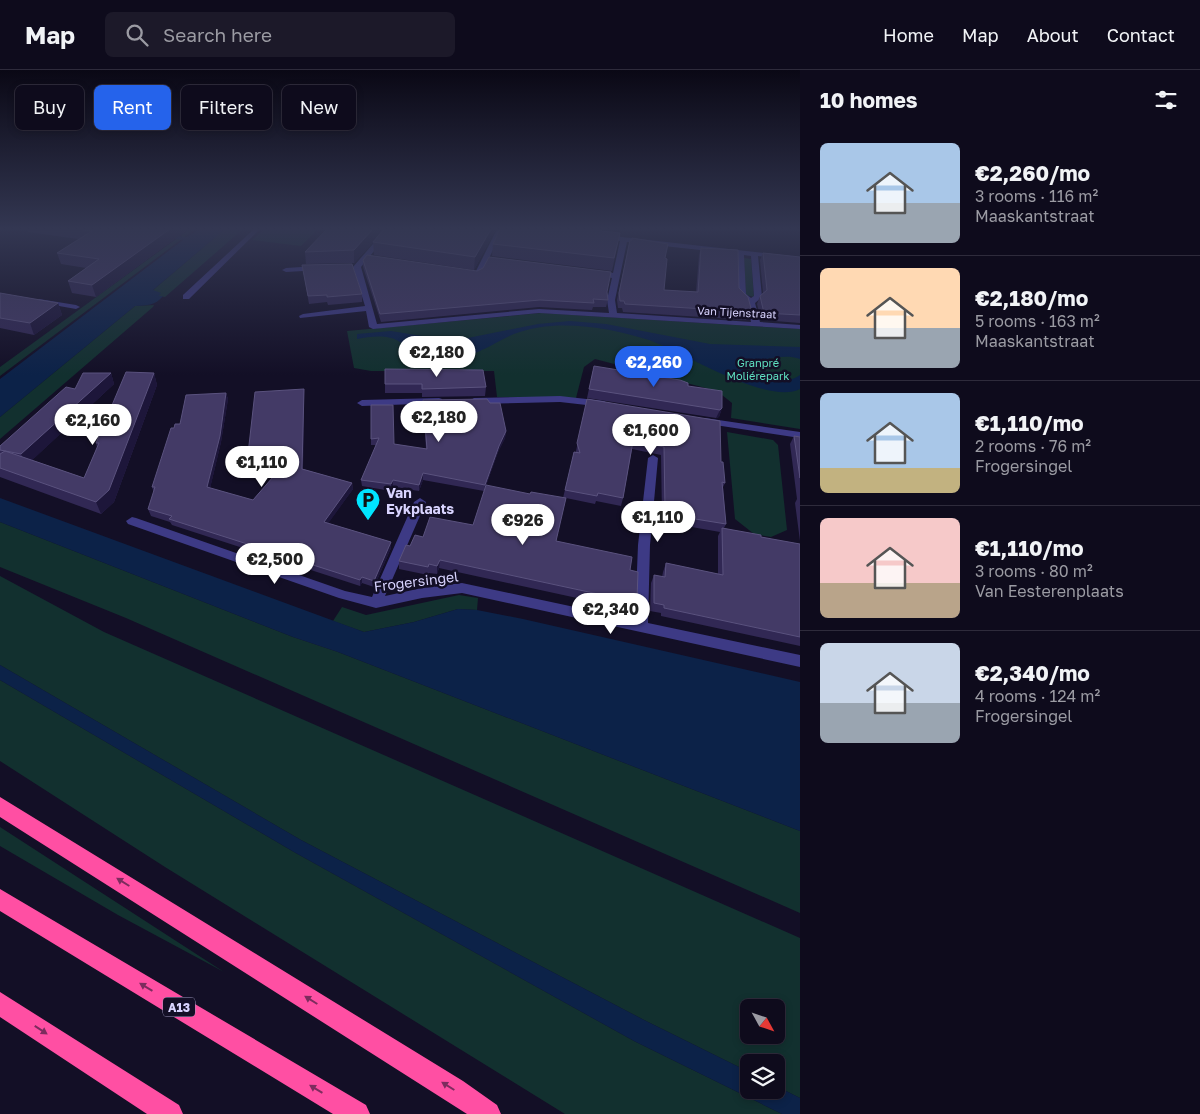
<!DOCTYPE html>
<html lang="en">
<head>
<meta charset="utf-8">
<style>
  :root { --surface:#0e0b1c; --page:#1c1929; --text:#f1f3f6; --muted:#9b9ba3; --line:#2e2b3b; --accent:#2563eb }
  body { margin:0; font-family:"Golos Text",sans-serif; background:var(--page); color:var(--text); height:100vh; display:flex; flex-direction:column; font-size:19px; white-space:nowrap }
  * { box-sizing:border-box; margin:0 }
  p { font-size:16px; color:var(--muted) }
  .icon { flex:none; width:28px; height:28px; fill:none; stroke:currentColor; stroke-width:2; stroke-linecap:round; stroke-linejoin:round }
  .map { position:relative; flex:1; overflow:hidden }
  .panel { display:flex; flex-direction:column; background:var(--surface); width:400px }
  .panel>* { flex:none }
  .guide { position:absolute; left:15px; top:15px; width:475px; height:45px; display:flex; gap:10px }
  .needle { width:32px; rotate:130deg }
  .tools { position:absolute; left:740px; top:929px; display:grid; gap:10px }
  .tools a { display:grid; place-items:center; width:45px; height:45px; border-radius:8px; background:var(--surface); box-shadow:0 2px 8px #0003,0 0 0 1px var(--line); font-size:25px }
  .price { position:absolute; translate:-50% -42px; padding:0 11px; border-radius:18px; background:#fff; color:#222; font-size:16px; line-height:32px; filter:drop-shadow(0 1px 2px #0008) }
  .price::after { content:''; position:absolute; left:50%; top:30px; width:15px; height:11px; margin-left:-8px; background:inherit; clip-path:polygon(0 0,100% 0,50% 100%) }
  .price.current { background:var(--accent); color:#fff }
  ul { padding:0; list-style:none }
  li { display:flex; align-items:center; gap:15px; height:125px; padding:0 20px }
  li+li { border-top:1px solid var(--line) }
  li span { display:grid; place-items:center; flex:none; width:140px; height:100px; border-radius:8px; color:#555 }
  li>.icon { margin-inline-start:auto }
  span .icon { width:60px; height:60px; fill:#fffc; stroke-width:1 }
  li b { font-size:21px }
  h2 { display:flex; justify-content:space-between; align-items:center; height:60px; padding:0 20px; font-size:21px }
  .tag { padding:0 18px; border-radius:8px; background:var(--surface); box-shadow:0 2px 8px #0003,0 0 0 1px var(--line); font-size:18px; line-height:45px }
  .tag.current { background:var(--accent); color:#fff }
  header { display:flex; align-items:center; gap:30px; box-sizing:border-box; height:70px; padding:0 25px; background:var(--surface); border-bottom:1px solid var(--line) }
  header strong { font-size:24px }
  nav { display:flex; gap:28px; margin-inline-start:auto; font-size:18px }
  .search { width:350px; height:45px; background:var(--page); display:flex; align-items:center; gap:12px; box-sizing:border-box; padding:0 18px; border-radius:8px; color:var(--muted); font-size:19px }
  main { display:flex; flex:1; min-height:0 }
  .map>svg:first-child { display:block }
  .green { fill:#12302f; fill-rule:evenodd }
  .water { fill:#0c2248 }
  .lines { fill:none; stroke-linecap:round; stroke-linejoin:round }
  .minor { fill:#3d3a85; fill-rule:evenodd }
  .highway { fill:#ff4fa3; fill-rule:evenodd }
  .wall { fill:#312854 }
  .shaded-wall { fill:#1d163a }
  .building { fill:#433a66; stroke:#5a527e }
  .oneway { fill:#7d2c5e }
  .labels { text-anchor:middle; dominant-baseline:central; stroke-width:5; stroke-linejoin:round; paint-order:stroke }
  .far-street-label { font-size:11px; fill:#d9d4ff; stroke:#130f26 }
  .far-park-label { font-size:11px; fill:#5fe0c0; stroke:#130f26 }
  .shield { fill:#130f26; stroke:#9e99be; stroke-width:1 }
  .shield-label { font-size:12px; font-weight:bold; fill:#d9d4ff }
  .poi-label { font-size:14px; font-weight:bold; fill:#d9d4ff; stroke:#130f26; text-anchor:start }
  .street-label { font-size:14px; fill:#d9d4ff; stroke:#130f26 }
</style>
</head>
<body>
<header>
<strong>Map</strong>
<div class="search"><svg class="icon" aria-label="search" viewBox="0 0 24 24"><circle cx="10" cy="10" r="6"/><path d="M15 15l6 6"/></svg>Search here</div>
<nav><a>Home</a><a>Map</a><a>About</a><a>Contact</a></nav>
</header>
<main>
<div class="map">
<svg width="800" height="1044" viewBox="0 0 800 1044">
  <rect width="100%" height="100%" fill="#130f26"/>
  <path class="green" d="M190 159H195L0 306V297Z
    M225 159H243L165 227 159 226 152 221Z
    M264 159H318L301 176 252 170Z
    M744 188 751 189 754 227 746 225Z
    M154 235 153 237 0 369V347L135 236Z
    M541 243 800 259V359L731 348 732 333 717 321 595 289 584 297 576 328 497 327 494 301H371L354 298 347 261Z
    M727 362 773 370 778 375 787 460 771 467 754 464 735 449Z
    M0 452 293 567 338 582 800 761V843L126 548 0 497Z
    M0 506 104 562 800 868V1028L776 1016V992H749V1002L644 950 301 770 0 595ZM749 938H776V965H749Z
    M459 525 478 528 477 540 458 539 414 552 364 562 333 551 342 537 366 545Z
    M0 610 294 782 634 971 782 1044H565L165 797 0 691Z
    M0 757 224 902 118 845 0 776Z"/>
  <path class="water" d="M105 159H125L187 167 199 159H225L153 220 161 223 159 226H163C155 236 147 235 135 236L0 347V309L183 170Z
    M570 251 606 254 710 274 800 277V289C783 283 760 291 743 294L742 297C752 313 786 316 800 305V319C768 336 683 282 649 270 609 257 554 248 514 264 493 273 477 287 451 288 437 289 420 285 408 277 402 274 397 269 391 268 380 265 368 267 357 269V264L391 261 453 271 538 254Z
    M0 428 364 562 414 552 458 539 477 540 523 549 800 612V761L338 582 293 567 0 452Z
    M0 595 301 770 644 950 749 1002V1020H776V1016L800 1028V1044H782L634 971 294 782 0 610Z"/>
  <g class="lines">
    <path class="minor" d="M254 159H260L189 229H183V225Z
      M386 159H392L361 197 377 254 539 239 609 243 607 230 612 208 589 203 593 201 613 203 620 171 602 168 601 167 604 165 800 187V191L758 186 762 227 755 233 760 252 800 255V259L539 243 373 259 369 257 366 241 300 248 299 246 303 244 365 236 353 197ZM627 172 737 184 738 225 747 233 751 252 617 243 615 230ZM744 185 751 186 754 226 751 228 746 224Z
      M497 159H503L480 207 464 206V202L475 203Z
      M317 196H320V200L286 202 282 200 286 198Z
      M39 229 76 235 80 237 76 239 42 233 38 231Z
      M560 326 604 331 609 334 604 337 560 332 474 334 469 331 474 328Z
      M439 328 442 329V333L362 336 357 333 362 330Z
      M705 348 800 362V368L702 353 700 351Z
      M653 385 658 388 650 475 648 553 800 585V597L462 523 422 528 376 538 339 528 128 454 126 451 132 447 136 448 345 521 372 527 414 432 420 428 426 432 385 526 422 518 462 513 635 550 638 475 648 388Z"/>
    <path class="highway" d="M0 727 463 1011 497 1035 501 1044H467L0 747Z
      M0 819 366 1035 370 1044H333L0 841Z
      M0 922 179 1035 183 1044H147L0 947Z"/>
  </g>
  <path class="wall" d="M27 159H188L96 227 72 223 68 211 86 198 61 194 57 183 78 169 28 162Z
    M327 159H496L474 200 374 185 373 172 376 169 354 193 306 194 305 182Z
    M601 161 620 163 612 201 492 186 493 174Z
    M630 170 665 188 664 220 696 222 699 185 701 178 739 218 752 242 749 250 623 242 622 238H618L617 230Z
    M763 183 800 187V253L761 250 757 234 760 226 763 223 760 190Z
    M363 190 607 222 608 230 606 237H593L592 240 539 237 381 252 363 197Z
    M302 195 362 224V232L328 235 327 232 309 234Z
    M0 223 58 233 62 245 34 265 0 258Z
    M594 296 722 338 719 347 716 348 587 328Z
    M385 299 486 317 485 326 422 327V323H385Z
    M111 303 114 314 32 390 84 408 97 378 96 373 154 303 157 315 114 432 101 444 0 407V376L75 319Z
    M304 319V326L303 399 352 413 353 419 328 453 391 472V478L374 517 362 513 360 516 172 455 170 452 151 446 148 439 154 423 152 417 174 358 226 323 228 329 221 372 210 418 253 430 287 391H250L248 384Z
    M587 329 721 392 725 413 723 417 726 454 724 458 761 467 800 474V576L661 546V543L650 541 651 513 654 505 662 507 663 502 666 493 718 504V466L720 462 686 456V450L662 446 661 385 632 379 623 428 621 436 596 431 595 434 566 428 556 471 630 500 637 529 634 537 625 535 623 538 439 498 437 504 429 503 428 505 399 499V491L410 476 423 467 473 455 530 424 563 428 574 382H576V381Z
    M423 330 506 361 505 368 498 382 484 421 423 410 419 421 393 417 391 421 362 416 361 410 376 375H371V335L394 374 426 379Z
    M794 366 800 367V471L795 433 797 429 790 374Z"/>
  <path class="shaded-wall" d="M170 159H188L96 227 92 215Z
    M373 159H385L354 193V180Z
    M491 159H496L474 200 475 187Z
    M58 233 62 245 34 265 30 253Z
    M111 303 114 314 27 395 21 384Z
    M154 303 157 315 114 432 101 444 96 432Z
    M304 319V326L303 405 302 399Z
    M226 323 228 329 221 372 209 423 207 417Z
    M722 338 719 347 716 348 720 340Z
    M506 361 505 368 498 382 484 421 485 415 499 376Z
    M423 403V410L419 421V415Z
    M393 410V417L391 421V414Z
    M352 413 353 419 325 458 324 452Z
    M391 472V478L374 517V511Z
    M440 490 439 498 437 504V496Z
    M362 507V513L360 516V510Z"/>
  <path class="building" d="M77 159H170L92 215 68 211 99 189 57 183 92 161Z
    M327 159H373L354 180 305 182Z
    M384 159H491L475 187 373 172Z
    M500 159H602L601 161 620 163 614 188 493 174Z
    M632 168 668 174 665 188 667 189 664 220 698 222 701 178 738 180 739 218 748 227 752 242 625 234 624 231H620L619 223 630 170H632Z
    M763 183 800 187V245L764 243 760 226 767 220Z
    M367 185 477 201 483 198 489 187 611 202 607 222 608 230 593 229 594 233 540 230 380 244 363 190Z
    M352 194 362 224 327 227V225L308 226 302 195Z
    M0 223 58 233 30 253 0 248Z
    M594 296 680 310 688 313V316L722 321V338L720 340 589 319Z
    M385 299 483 300 486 317 422 319V314H385Z
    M126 302 154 303 109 420 96 432 0 398V384L5 381 84 408 99 373H96Z
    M83 303H111L21 384 0 380V376L66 317 75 319Z
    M304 319 302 399 352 413 324 452 391 472 374 511 362 507 360 510 169 449 172 446 148 439 155 417H152L171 358H174L175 354H180L186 325 226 323 220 366 207 417 253 430 292 385 248 384 255 322Z
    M487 329 490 333H500L506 361 499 376 485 415 423 403 419 415 393 410 391 414 361 410 379 368 371 369V335H393L394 374 427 379 423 330Z
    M587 329 720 351 721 392H723L724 402 725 413 722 412 726 454 689 448V442L665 438 664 377 633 371 623 428 598 423 597 426 565 420 574 382 580 383 577 373Z
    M794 366 800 367V408Z
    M486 415 530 424 531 422 566 428 556 471 632 487 630 500 638 502 637 529 627 527 626 530 440 490 437 496 429 494 428 497 399 491 406 475 410 476 415 465 423 467 430 447 473 455Z
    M722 458 761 465V467L800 474V567L664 538V535L654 533V505L665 507 666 493 723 505Z"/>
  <defs><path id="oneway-solid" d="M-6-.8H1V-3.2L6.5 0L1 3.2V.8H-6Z" transform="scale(1.25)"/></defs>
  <g class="oneway">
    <use href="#oneway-solid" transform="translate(123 812) rotate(-148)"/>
    <use href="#oneway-solid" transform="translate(146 917) rotate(-149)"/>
    <use href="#oneway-solid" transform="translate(311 930) rotate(-148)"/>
    <use href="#oneway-solid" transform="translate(41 960) rotate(33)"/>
    <use href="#oneway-solid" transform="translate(448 1016) rotate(-148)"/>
    <use href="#oneway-solid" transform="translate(316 1019) rotate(-149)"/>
  </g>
  <linearGradient id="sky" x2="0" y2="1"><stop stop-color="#0a0815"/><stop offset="0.52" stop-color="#333752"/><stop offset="1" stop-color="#333752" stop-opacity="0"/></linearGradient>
  <rect width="800" height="305" fill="url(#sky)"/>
  <defs>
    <symbol id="parking-pin" viewBox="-11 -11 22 30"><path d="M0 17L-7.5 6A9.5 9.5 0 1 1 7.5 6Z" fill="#00e5ff" stroke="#130f26"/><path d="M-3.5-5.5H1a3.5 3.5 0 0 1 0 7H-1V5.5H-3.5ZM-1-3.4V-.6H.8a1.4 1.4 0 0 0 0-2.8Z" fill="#111"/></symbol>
  </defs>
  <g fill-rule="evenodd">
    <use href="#parking-pin" x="354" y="416" width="28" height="38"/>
  </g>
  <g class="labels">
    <g class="far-street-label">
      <text transform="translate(737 242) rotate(3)">Van Tijenstraat</text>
    </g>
    <g class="far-park-label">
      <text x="758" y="292">Granpré<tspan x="758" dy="13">Moliérepark</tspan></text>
    </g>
    <rect class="shield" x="163" y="927.5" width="32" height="19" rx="4"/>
    <g class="shield-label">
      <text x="179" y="937">A13</text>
    </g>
    <g class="poi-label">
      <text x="386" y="422">Van<tspan x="386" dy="16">Eykplaats</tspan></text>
    </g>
    <g class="street-label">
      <text transform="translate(416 511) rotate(-7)">Frogersingel</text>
    </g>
  </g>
</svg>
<div class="tools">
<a><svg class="needle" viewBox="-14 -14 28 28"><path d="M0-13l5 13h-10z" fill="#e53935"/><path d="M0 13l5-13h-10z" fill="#9b9ba3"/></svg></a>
<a><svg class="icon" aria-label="layers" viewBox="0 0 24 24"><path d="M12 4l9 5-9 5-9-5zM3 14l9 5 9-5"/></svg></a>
</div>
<b class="price" style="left:437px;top:308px">€2,180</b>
<b class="price current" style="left:654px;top:318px">€2,260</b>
<b class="price" style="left:439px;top:373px">€2,180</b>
<b class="price" style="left:93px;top:376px">€2,160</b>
<b class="price" style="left:651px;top:386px">€1,600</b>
<b class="price" style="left:262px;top:418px">€1,110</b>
<b class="price" style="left:658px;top:473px">€1,110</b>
<b class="price" style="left:523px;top:476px">€926</b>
<b class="price" style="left:275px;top:515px">€2,500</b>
<b class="price" style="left:611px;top:565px">€2,340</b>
<div class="guide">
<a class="tag">Buy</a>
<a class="tag current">Rent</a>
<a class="tag">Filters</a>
<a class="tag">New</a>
</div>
</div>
<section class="panel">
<h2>10 homes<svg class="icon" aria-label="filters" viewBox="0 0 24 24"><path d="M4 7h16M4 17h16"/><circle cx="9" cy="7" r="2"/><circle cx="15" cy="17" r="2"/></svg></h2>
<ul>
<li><span style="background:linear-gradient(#a9c7e8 60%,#9aa5b1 0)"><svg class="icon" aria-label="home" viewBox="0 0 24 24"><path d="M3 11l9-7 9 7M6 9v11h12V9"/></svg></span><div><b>€2,260/mo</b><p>3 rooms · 116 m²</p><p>Maaskantstraat</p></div></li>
<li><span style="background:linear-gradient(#ffd9b3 60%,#9aa5b1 0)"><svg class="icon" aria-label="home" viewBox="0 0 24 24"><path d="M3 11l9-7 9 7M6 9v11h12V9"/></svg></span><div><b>€2,180/mo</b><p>5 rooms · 163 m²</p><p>Maaskantstraat</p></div></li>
<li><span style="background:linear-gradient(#a9c7e8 75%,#c2b280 0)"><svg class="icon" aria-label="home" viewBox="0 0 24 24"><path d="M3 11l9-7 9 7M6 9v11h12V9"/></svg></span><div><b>€1,110/mo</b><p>2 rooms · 76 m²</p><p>Frogersingel</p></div></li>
<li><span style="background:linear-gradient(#f6c9c9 65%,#b9a48a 0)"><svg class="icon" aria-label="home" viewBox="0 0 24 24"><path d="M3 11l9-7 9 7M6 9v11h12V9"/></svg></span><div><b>€1,110/mo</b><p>3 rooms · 80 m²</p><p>Van Eesterenplaats</p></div></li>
<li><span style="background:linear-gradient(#c9d6e8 60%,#9aa5b1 0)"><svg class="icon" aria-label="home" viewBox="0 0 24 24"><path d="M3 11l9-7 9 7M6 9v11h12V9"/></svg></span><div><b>€2,340/mo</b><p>4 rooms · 124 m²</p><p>Frogersingel</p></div></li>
</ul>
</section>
</main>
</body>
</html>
